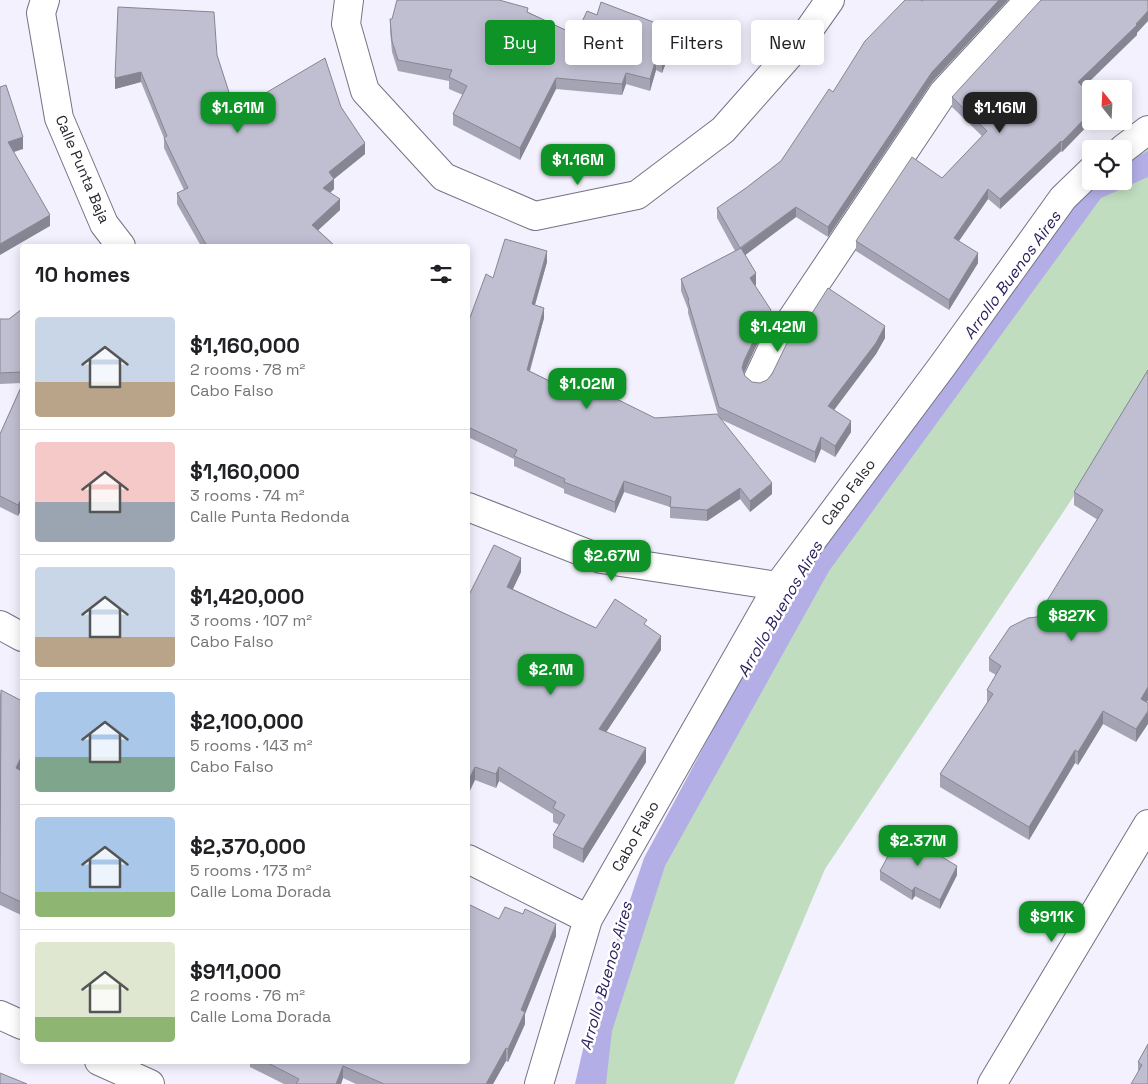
<!DOCTYPE html>
<html lang="en">
<head>
<meta charset="utf-8">
<style>
  :root { --surface:#fff; --page:#f6f6f6; --text:#202124; --muted:#757577; --line:#e0e0e0; --accent:#0d9326 }
  body { margin:0; font-family:"Space Grotesk",sans-serif; background:var(--page); color:var(--text); height:100vh; display:flex; flex-direction:column; font-size:19px; white-space:nowrap }
  * { box-sizing:border-box; margin:0 }
  p { font-size:16px; color:var(--muted) }
  .icon { flex:none; width:28px; height:28px; fill:none; stroke:currentColor; stroke-width:2; stroke-linecap:round; stroke-linejoin:round }
  .map { position:relative; flex:1; overflow:hidden }
  .sheet { position:absolute; left:20px; top:244px; width:450px; height:820px; display:flex; flex-direction:column; background:var(--surface); border-radius:5px; box-shadow:0 2px 12px #0003 }
  .sheet>* { flex:none }
  .hud { position:absolute; left:485px; top:20px; width:475px; height:45px; display:flex; gap:10px }
  .needle { width:32px; rotate:342deg }
  .fabs { position:absolute; left:1082px; top:80px; display:grid; gap:10px }
  .fabs a { display:grid; place-items:center; width:50px; height:50px; border-radius:5px; background:var(--surface); box-shadow:0 2px 12px #0003; font-size:25px }
  .price { position:absolute; translate:-50% -42px; padding:0 11px; border-radius:10px; background:var(--accent); color:#fff; font-size:16px; line-height:32px; filter:drop-shadow(0 1px 2px #0008) }
  .price::after { content:''; position:absolute; left:50%; top:30px; width:15px; height:11px; margin-left:-8px; background:inherit; clip-path:polygon(0 0,100% 0,50% 100%) }
  .price.on { background:#222; color:#fff }
  ul { padding:0; list-style:none }
  li { display:flex; align-items:center; gap:15px; height:125px; padding:0 15px }
  li+li { border-top:1px solid var(--line) }
  li span { display:grid; place-items:center; flex:none; width:140px; height:100px; border-radius:5px; color:#555 }
  li>.icon { margin-inline-start:auto }
  span .icon { width:60px; height:60px; fill:#fffc; stroke-width:1 }
  li b { font-size:21px }
  h2 { display:flex; justify-content:space-between; align-items:center; height:60px; padding:0 15px; font-size:21px }
  .chip { padding:0 18px; border-radius:5px; background:var(--surface); box-shadow:0 2px 12px #0003; font-size:18px; line-height:45px }
  .chip.on { background:var(--accent); color:#fff }
  .map>svg:first-child { display:block }
  .green { fill:#c0ddc0 }
  .water { fill:#b3afe6 }
  .lines { fill:none; stroke-linecap:round; stroke-linejoin:round }
  .minor-casing { stroke:#747384; stroke-width:30 }
  .minor { stroke:#fff; stroke-width:28 }
  .wall { fill:#a5a4b5 }
  .shaded-wall { fill:#868693 }
  .building { fill:#c0bfd2; stroke:#868693 }
  .labels { text-anchor:middle; dominant-baseline:central; stroke-width:5; stroke-linejoin:round; paint-order:stroke }
  .street-label { font-size:15px; fill:#27272e; stroke:#fff }
  .water-label { font-size:16px; font-style:italic; fill:#2a1c5b; stroke:#fff }
</style>
</head>
<body>
<div class="map">
<svg width="1148" height="1084" viewBox="0 0 1148 1084">
  <rect width="100%" height="100%" fill="#f2f1fd"/>
  <path class="green" d="M1148 140V385L825 869 734 1084H580L637 878 808 557 1091 181H1124V157Z"/>
  <path class="water" d="M1148 151V177L1101 198 829 571 665 866 612 1031 606 1084H575L589 1023 644 858 797 573 1091 181H1124V163Z"/>
  <g class="lines">
    <defs>
      <path id="minor" d="M45 0 41 13 59 118 104 224 121 246
        M349 0 346 24 365 91 444 177 535 216 637 195 723 130 799 44 830 0
        M1123 149 1148 130
        M758 379 773 347 943 93 1029 0
        M468 507 601 559 778 586
        M0 625 22 637
        M468 859 588 919
        M0 1015 22 1025
        M99 1061 150 1084
        M539 1084 588 919 778 586 943 365 1063 198 1091 171
        M992 1084 1148 824"/>
    </defs>
    <use href="#minor" class="minor-casing"/>
    <use href="#minor" class="minor"/>
  </g>
  <path class="wall" d="M923 0H1008L932 82 828 237 796 217 745 255 756 285H755L771 322 759 340 744 372 745 376 752 382 760 383 767 380 793 343 885 338 876 354 834 410 851 432 835 457 821 449 815 463 720 419 772 494 750 512 740 499 707 521 670 518V507L624 492 615 513 564 493V489L514 466V459L468 437V323L493 278 547 262 535 305 544 318 530 371 580 396 655 418H719L688 313V309L681 291V279L735 251 717 218V208L746 188 781 161 833 92Z
    M528 12 576 35 597 15 674 42 662 73 656 70 650 91 626 84 622 95 556 89 520 160 453 125V114L463 95 449 89V81L398 71 392 52 390 31V19Z
    M1137 33V35L1084 87 1091 121H1092L1062 152 1061 151 1000 209 988 199 959 241 978 263 949 310 856 251V241L942 178 982 136 952 107V97Z
    M217 55 235 111 341 107 365 154 334 179V189L330 193 340 210 318 230 335 246H201L177 204V193L184 190 164 148V138L141 82 115 89V78Z
    M22 309V383L0 384V319H9Z
    M1148 370V700L1147 702 1136 742 1103 724 1078 765 1075 763 1029 840 940 787V774L987 703V690L996 675 989 671V658L1037 617 1098 520 1074 505V492Z
    M22 385V513L20 512 18 516 0 507V434Z
    M521 572 513 589 596 628 647 626 661 650 606 732 646 762 583 863 553 848V835L559 825 553 822V814L499 781 496 788 475 780 468 597Z
    M0 691 21 770 22 771V913L21 915 0 905Z
    M880 871 957 875 940 909 915 896 912 900 880 880Z
    M499 919 556 936 525 1014V1024L508 1062 506 1061 493 1084H356L343 1078 341 1084H284L250 1067V1061H468Z
    M1148 1044V1084L1138 1071V1062Z"/>
  <path class="shaded-wall" d="M999 0H1008L932 82 828 237V227L932 72Z
    M1148 11V21L1137 33V35L1078 92V82Z
    M674 30V42L662 73V61Z
    M656 59V70L650 91V79Z
    M141 72V82L115 89V78Z
    M626 73V84L622 95V84Z
    M556 78V89L520 160V148Z
    M1091 112V121H1092L1062 152V142Z
    M23 137V149L8 154V142Z
    M1061 141V151L1000 209V199Z
    M365 143V154L329 183V172Z
    M334 179V189L323 199V188Z
    M988 189V199L954 248V238Z
    M340 199V210L312 236V225Z
    M796 207V217L740 259V249Z
    M50 215V226L0 255V244Z
    M547 251V262L532 315V304Z
    M978 253V263L949 310V300Z
    M756 273V285L750 289V278Z
    M544 308V318L527 380V370Z
    M771 310V322L759 340 744 373 742 368 744 361 759 329Z
    M885 326V338L876 354 828 418V406Z
    M851 421V432L835 457V446Z
    M821 437V449L815 463V452Z
    M624 481V492L615 513V502Z
    M772 483V494L750 512V501Z
    M740 488V499L707 521V510Z
    M20 501V512L18 516V505Z
    M521 558V572L507 601V587Z
    M661 636V650L599 743V729Z
    M1148 687V700L1141 712V699Z
    M1103 711V724L1078 765V752Z
    M1148 711V724L1136 742V729Z
    M646 748V762L583 863V849Z
    M1075 750V763L1029 840V827Z
    M22 755V767L16 780V768Z
    M475 767V780L468 795V781Z
    M499 767V781L496 788V774Z
    M957 866V875L940 909V900Z
    M915 887V896L912 900V891Z
    M22 900V913L21 915V902Z
    M556 924V936L525 1014V1024L508 1062V1049L521 1010Z
    M506 1048V1061L493 1084H486Z
    M343 1066V1078L341 1084H336Z"/>
  <path class="building" d="M397 0H499L528 8 527 12 576 35 587 11 597 15 601 2 674 30 662 61 656 59 650 79 626 73 622 84 556 78 520 148 453 114 467 86 449 77 452 70 398 60 392 41 390 19H392Z
    M905 0H920L922 1 923 0H999L932 72 828 227 796 207 740 248 717 208 746 188 781 161 829 89 833 92 865 41Z
    M1041 0H1148V11L1136 24 1137 25 1078 82 1091 95V112L1062 142 1061 141 1000 199 988 189 954 238 978 253 949 300 856 241 912 157 942 178 987 131 952 97Z
    M118 7 214 12 217 55 235 111 325 58 341 107 365 143 329 172 334 179 323 188 340 199 312 225 335 246H207L177 193 188 188 164 138 167 136 141 72 115 78Z
    M6 85 23 137 8 142 50 215 0 244V87Z
    M505 239 547 251 532 304 544 308 527 370 580 396 586 384 655 418 717 414 772 483 750 501 740 488 707 510 670 507 671 497 624 481 615 502 564 482 565 479 514 456 517 450 468 427V323L486 274 493 278Z
    M741 248 756 273 750 278 771 310 759 329 744 361 742 368 745 376 752 382 760 383 767 380 772 374 787 343 790 338 793 343 828 288 885 326 876 343 828 406 851 421 835 446 821 437 815 452 719 407 688 301 689 300 681 279Z
    M22 309V372L0 373V319H9Z
    M1148 370V687L1141 699 1148 703V711L1136 729 1103 711 1078 752 1075 750 1029 827 940 774 993 694 987 690 1001 666 989 658 1010 627 1028 618 1037 617 1103 510 1074 492Z
    M22 385V503L20 501 18 505 0 496V434Z
    M494 545 521 558 507 587 596 628 615 599 647 620 644 624 661 636 599 729 646 748 583 849 553 835 565 815 553 808 556 802 499 767 496 774 475 767 468 781V597Z
    M1 690 22 701V755L16 768 22 771V900L21 902 0 892Z
    M901 832 957 866 940 900 915 887 912 891 880 871Z
    M468 904 499 919 505 907 523 914 525 909 556 924 521 1010 525 1012 508 1049 506 1048 486 1084H384L343 1066 336 1084H296L299 1079 264 1061H468Z
    M1148 1044V1084H1131L1142 1065 1138 1062Z
    M0 1073 27 1084H0Z"/>
  <g class="labels">
    <g class="street-label">
      <text transform="translate(83 169) rotate(67)">Calle Punta Baja</text>
      <text transform="translate(848 492) rotate(-53)">Cabo Falso</text>
      <text transform="translate(635 836) rotate(-60)">Cabo Falso</text>
    </g>
    <g class="water-label">
      <text transform="translate(1012 275) rotate(-54)">Arrollo Buenos Aires</text>
      <text transform="translate(780 609) rotate(-60)">Arrollo Buenos Aires</text>
      <text transform="translate(606 976) rotate(-74)">Arrollo Buenos Aires</text>
    </g>
  </g>
</svg>
<div class="fabs">
<a><svg class="needle" viewBox="-14 -14 28 28"><path d="M0-13l5 13h-10z" fill="#e53935"/><path d="M0 13l5-13h-10z" fill="#757577"/></svg></a>
<a><svg class="icon" aria-label="locate" viewBox="0 0 24 24"><circle cx="12" cy="12" r="6"/><path d="M12 2v4M12 18v4M2 12h4M18 12h4"/></svg></a>
</div>
<b class="price" style="left:238px;top:134px">$1.61M</b>
<b class="price on" style="left:1000px;top:134px">$1.16M</b>
<b class="price" style="left:578px;top:186px">$1.16M</b>
<b class="price" style="left:778px;top:353px">$1.42M</b>
<b class="price" style="left:587px;top:410px">$1.02M</b>
<b class="price" style="left:612px;top:582px">$2.67M</b>
<b class="price" style="left:1072px;top:642px">$827K</b>
<b class="price" style="left:551px;top:696px">$2.1M</b>
<b class="price" style="left:918px;top:867px">$2.37M</b>
<b class="price" style="left:1052px;top:943px">$911K</b>
<div class="hud">
<a class="chip on">Buy</a>
<a class="chip">Rent</a>
<a class="chip">Filters</a>
<a class="chip">New</a>
</div>
<section class="sheet">
<h2>10 homes<svg class="icon" aria-label="filters" viewBox="0 0 24 24"><path d="M4 7h16M4 17h16"/><circle cx="9" cy="7" r="2"/><circle cx="15" cy="17" r="2"/></svg></h2>
<ul>
<li><span style="background:linear-gradient(#c9d6e8 65%,#b9a48a 0)"><svg class="icon" aria-label="home" viewBox="0 0 24 24"><path d="M3 11l9-7 9 7M6 9v11h12V9"/></svg></span><div><b>$1,160,000</b><p>2 rooms · 78 m²</p><p>Cabo Falso</p></div></li>
<li><span style="background:linear-gradient(#f6c9c9 60%,#9aa5b1 0)"><svg class="icon" aria-label="home" viewBox="0 0 24 24"><path d="M3 11l9-7 9 7M6 9v11h12V9"/></svg></span><div><b>$1,160,000</b><p>3 rooms · 74 m²</p><p>Calle Punta Redonda</p></div></li>
<li><span style="background:linear-gradient(#c9d6e8 70%,#b9a48a 0)"><svg class="icon" aria-label="home" viewBox="0 0 24 24"><path d="M3 11l9-7 9 7M6 9v11h12V9"/></svg></span><div><b>$1,420,000</b><p>3 rooms · 107 m²</p><p>Cabo Falso</p></div></li>
<li><span style="background:linear-gradient(#a9c7e8 65%,#7fa58c 0)"><svg class="icon" aria-label="home" viewBox="0 0 24 24"><path d="M3 11l9-7 9 7M6 9v11h12V9"/></svg></span><div><b>$2,100,000</b><p>5 rooms · 143 m²</p><p>Cabo Falso</p></div></li>
<li><span style="background:linear-gradient(#a9c7e8 75%,#8fb573 0)"><svg class="icon" aria-label="home" viewBox="0 0 24 24"><path d="M3 11l9-7 9 7M6 9v11h12V9"/></svg></span><div><b>$2,370,000</b><p>5 rooms · 173 m²</p><p>Calle Loma Dorada</p></div></li>
<li><span style="background:linear-gradient(#dfe7d0 75%,#8fb573 0)"><svg class="icon" aria-label="home" viewBox="0 0 24 24"><path d="M3 11l9-7 9 7M6 9v11h12V9"/></svg></span><div><b>$911,000</b><p>2 rooms · 76 m²</p><p>Calle Loma Dorada</p></div></li>
</ul>
</section>
</div>
</body>
</html>
